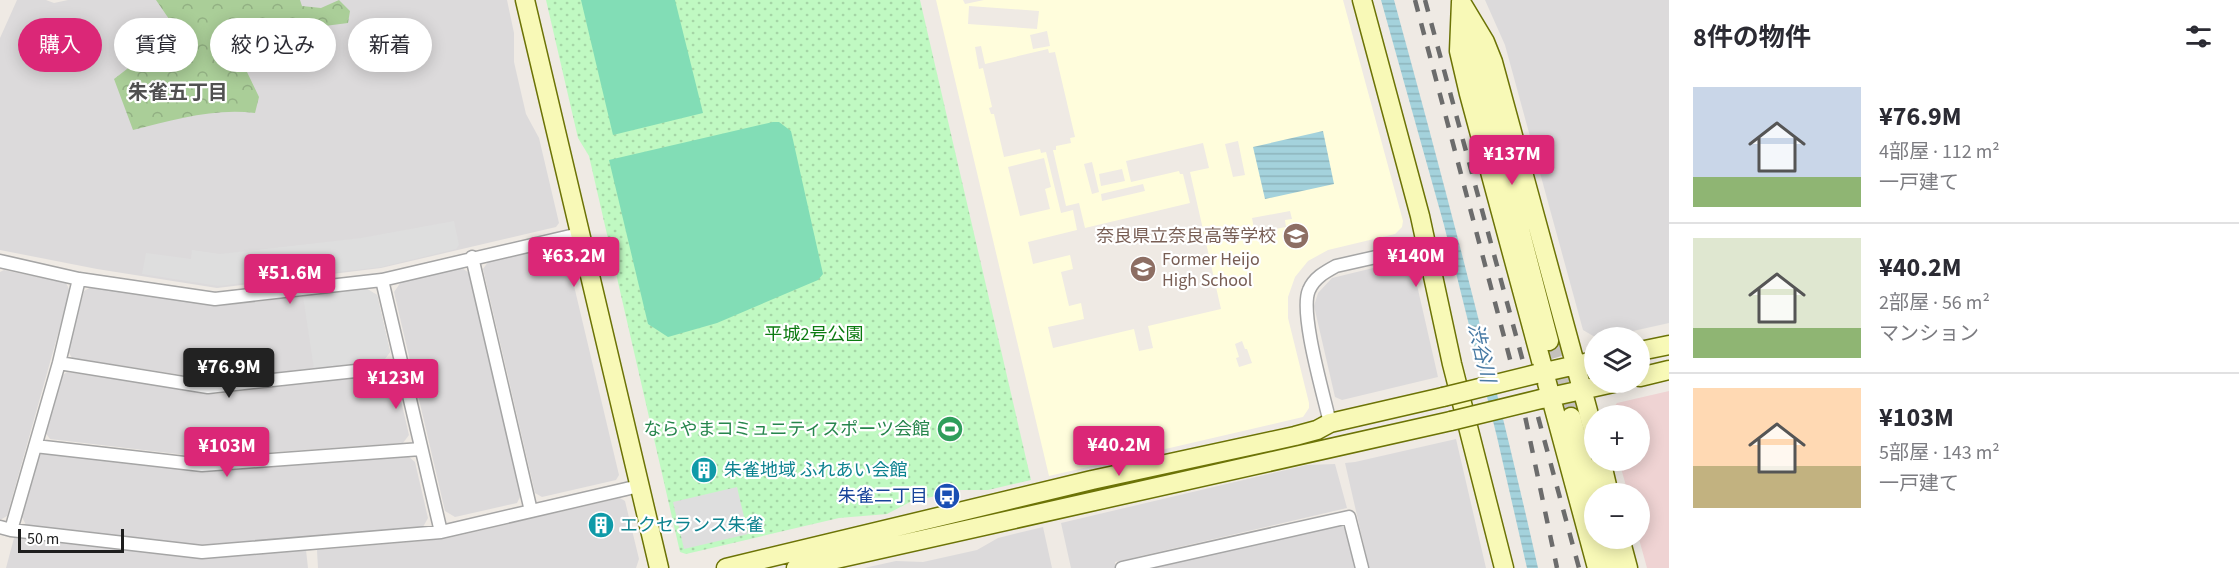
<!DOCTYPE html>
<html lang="ja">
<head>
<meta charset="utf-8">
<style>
  :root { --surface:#fff; --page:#f7f7f7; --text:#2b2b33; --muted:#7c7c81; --line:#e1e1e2; --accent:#db2777 }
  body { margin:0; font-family:"Source Sans 3","Noto Sans JP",sans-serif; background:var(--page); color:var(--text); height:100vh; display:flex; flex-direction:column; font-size:22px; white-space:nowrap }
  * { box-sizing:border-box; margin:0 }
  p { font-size:20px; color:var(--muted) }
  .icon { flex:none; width:33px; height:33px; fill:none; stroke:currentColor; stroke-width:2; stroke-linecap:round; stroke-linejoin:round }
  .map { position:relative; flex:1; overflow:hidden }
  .details { display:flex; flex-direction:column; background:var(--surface); width:570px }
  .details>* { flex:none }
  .banner { position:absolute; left:18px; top:18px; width:570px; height:54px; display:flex; gap:12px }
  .buttons { position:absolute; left:1584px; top:327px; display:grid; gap:12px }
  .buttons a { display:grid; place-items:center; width:66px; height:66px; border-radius:50%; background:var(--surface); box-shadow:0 3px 15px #0003; font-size:30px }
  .scale { position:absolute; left:18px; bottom:15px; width:106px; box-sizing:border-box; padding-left:6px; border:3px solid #1e1e1e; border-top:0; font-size:16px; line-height:21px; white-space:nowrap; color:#1e1e1e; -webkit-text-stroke:4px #fff; paint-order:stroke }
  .price { position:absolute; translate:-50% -51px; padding:0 14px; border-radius:6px; background:var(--accent); color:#fff; font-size:20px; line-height:39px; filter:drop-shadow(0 2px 3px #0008) }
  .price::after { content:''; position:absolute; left:50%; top:36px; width:18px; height:14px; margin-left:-9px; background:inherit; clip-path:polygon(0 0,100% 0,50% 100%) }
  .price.active { background:#222; color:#fff }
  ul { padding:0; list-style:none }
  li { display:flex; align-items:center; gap:18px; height:150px; padding:0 24px }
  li+li { border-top:2px solid var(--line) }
  li span { display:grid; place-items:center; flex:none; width:168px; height:120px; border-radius:0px; color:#555 }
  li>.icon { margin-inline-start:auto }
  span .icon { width:72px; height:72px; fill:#fffc; stroke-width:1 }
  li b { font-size:26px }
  h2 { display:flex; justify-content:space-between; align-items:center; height:72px; padding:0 24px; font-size:26px }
  .pill { padding:0 21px; border-radius:27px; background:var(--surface); box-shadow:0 3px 15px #0003; font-size:21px; line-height:54px }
  .pill.active { background:var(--accent); color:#fff }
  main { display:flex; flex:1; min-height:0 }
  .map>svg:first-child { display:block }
  .residential { fill:#dcdadb }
  .commercial { fill:#efd3d3 }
  .education { fill:#fffddc; fill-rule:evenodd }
  .forest { fill:url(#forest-crowns) }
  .park { fill:url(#park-dots) }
  .pitch { fill:#82ddb6 }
  .parking { fill:#dedede }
  .water { fill:url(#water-rules) }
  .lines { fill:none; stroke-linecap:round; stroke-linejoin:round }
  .secondary-tunnel { stroke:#c5c1bc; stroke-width:18; stroke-dasharray:18 9; stroke-linecap:butt }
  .street-casing { stroke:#a5a5a5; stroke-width:15 }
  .secondary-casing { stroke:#6c7306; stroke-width:21 }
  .street { stroke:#fff; stroke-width:12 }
  .secondary { stroke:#f8f9b7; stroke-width:18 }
  .rail { stroke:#6c6c6c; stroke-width:4.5; stroke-dasharray:12 12; stroke-linecap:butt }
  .secondary-bridge-casing { stroke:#6c7306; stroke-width:21; stroke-linecap:butt }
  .secondary-bridge { stroke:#f8f9b7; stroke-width:18 }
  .labels { text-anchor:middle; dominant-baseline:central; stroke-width:4.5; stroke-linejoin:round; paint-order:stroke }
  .education-label { font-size:18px; fill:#785e54; stroke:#fff; text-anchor:end }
  .park-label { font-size:18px; fill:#0c7b11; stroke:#fff }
  .leisure-label { font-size:18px; fill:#27864d; stroke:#fff; text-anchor:end }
  .culture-label { font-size:18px; fill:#0d838f; stroke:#fff; text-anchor:start }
  .transit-label { font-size:18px; fill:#164399; stroke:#fff; text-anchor:end }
  .neighbourhood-label { font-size:20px; font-weight:bold; fill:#515151; stroke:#fff }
  .water-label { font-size:20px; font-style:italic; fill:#487aa4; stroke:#fff }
</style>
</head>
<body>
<main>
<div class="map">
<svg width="1669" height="568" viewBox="0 0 1669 568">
  <defs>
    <pattern id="forest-crowns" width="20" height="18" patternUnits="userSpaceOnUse" patternTransform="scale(1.5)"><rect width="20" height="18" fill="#aace98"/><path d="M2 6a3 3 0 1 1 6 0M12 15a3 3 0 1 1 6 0" fill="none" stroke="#92b083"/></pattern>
    <pattern id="park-dots" width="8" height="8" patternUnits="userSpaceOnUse" patternTransform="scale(1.5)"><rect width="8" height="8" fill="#c0f9c2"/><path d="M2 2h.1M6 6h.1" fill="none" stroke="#a5d5a6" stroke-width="1.8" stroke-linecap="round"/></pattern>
    <pattern id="water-rules" width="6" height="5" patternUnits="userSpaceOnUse" patternTransform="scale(1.5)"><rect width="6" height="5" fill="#a4d2dc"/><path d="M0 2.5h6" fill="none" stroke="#8db4bc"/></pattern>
  </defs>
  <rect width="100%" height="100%" fill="#efeae4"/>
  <path class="residential" d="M17 0H46L54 3 68 0H507L514 33V62L526 114 539 138 559 223 556 227 381 268 217 288 97 269 0 250V38Z
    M1485 0H1669V323L1606 337H1595L1583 330 1505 45Z
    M560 245 565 248 619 475 616 480 542 497 535 493 483 269 488 262Z
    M1398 262 1414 272 1438 377 1342 400 1335 397 1314 306 1318 293 1332 278Z
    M462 268 469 273 521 495 517 503 455 517 445 511 394 292 401 282Z
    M4 270 66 283 70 291 7 516 0 520V272Z
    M91 287 218 306 367 289 377 295 390 352 384 360 215 380 72 358 68 351 84 291Z
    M67 372 216 394 388 374 396 379 409 435 403 443 203 457 50 439 45 432 60 377Z
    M1456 439 1486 568H1369L1345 463 1355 462Z
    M45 452 203 471 408 456 415 462 428 518 423 527 201 545 26 525 22 517 38 456Z
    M1335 464 1347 508 1115 562 1116 568H1071L1061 523 1307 465Z
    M620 498 625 501 639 559 636 568H318L317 550 444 539Z
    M1339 523 1346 529 1355 568H1148Z
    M1043 527 1052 568H864L896 561 923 562 977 550 998 538Z
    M14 538 202 558 306 550 308 568H6Z"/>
  <path class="commercial" d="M1669 391V568H1647L1639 539 1640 494 1628 493 1619 461 1640 460V416H1608L1617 403Z"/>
  <path class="education" d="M936 0H963L965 4 984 0H1343L1403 221 1402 227 1395 234 1328 250 1308 261 1295 277 1288 297V318L1309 403V408L1303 417 1049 476ZM969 6 1039 11 1037 29 968 24ZM1047 31 1050 46 1033 49 1030 35ZM981 46 985 64 1048 49 1049 53 1055 52 1075 137 1070 138 1071 143 1056 146V150H1053L1066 206 1079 203 1085 228 1190 203 1183 174H1180L1179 171 1131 182 1126 161 1203 143 1209 168 1190 172 1221 309 1148 326 1153 348 1139 351 1134 329 1053 348 1048 327 1084 319 1081 303 1069 306 1061 272 1073 269 1070 255 1033 264 1028 242 1077 230 1073 210 1061 213 1046 152 1041 153 1040 149 1004 157 994 114H991L989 108 992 107 983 68 979 69 975 47ZM1238 141 1245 175 1233 177 1225 144ZM1044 158 1051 187 1045 189 1050 209 1020 216 1008 167ZM1092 162 1099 192 1092 194 1084 164ZM1122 169 1125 181 1101 186 1099 174ZM1143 184 1145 191 1102 201 1101 194ZM1290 211 1292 219 1285 220 1286 227 1255 233 1252 218ZM1242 341 1245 349H1247L1252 363 1239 367 1236 358 1239 357 1235 344Z"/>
  <path class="forest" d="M156 0H300L302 6 321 8 339 0 350 11 348 23 317 27 309 41 280 44 247 72 259 97 255 113C213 108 174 120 133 130L114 79 162 42 169 19Z"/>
  <path class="park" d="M546 0H920L1031 480 988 490H961L910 502 887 514 839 518 686 554 680 552 589 156 578 138Z"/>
  <path class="pitch" d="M581 0H675L703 113 613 135Z
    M773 122H779L791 131 823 274 818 280 717 323 668 337 648 324 609 160Z"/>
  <path class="parking" d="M454 221 459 245 456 249 381 267 218 286 142 274 146 253 191 259 192 250 220 254 361 238Z
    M367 289 377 295 390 352 384 360 314 369 303 296Z
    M737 487 748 534 684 549 673 502Z"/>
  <path class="water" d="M1381 0H1394C1446 189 1495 377 1538 568H1527L1497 437 1444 225Z
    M1323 131 1334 184 1265 199 1253 147Z"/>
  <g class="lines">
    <path class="secondary-tunnel" d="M1549 341 1571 417"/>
    <defs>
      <path id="street" d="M472 257 531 511
        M0 261 79 279 215 299 382 280 579 234
        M382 280 441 532
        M59 363 208 387 402 366
        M1330 423C1324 396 1299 312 1309 290 1314 278 1325 272 1336 266L1425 246
        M35 446 202 465 421 449
        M0 527 11 530 202 552 441 532 639 486
        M11 530 59 363 79 279
        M1122 568 1349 517 1362 568"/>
      <path id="secondary" d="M525 0 659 568
        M1362 0 1420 216 1452 364 1504 568
        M1461 2 1459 51 1469 94 1597 568
        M1461 2 1485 42 1493 62 1594 433
        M1466 23 1549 341
        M1640 351 1669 345
        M1536 374 1594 361
        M1640 377 1669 370
        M1541 399 1618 382
        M1571 417 1594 502
        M1601 460 1609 494
        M1605 538 1613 568
        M1620 538 1628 568
        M726 568 1092 480 1295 436 1317 430 1330 423 1443 397
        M796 568 1451 421"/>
    </defs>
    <use href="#street" class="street-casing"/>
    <use href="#secondary" class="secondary-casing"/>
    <use href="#street" class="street"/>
    <use href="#secondary" class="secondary"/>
    <path class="rail" d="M1415 0 1525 416 1557 568
      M1425 0 1579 568"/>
    <defs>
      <path id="secondary-bridge" d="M1443 397 1536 374
        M1451 421 1541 399"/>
    </defs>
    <use href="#secondary-bridge" class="secondary-bridge-casing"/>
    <use href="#secondary-bridge" class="secondary-bridge"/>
  </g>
  <defs>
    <symbol id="school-disc" viewBox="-11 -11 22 22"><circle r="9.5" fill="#8d6e63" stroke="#fff"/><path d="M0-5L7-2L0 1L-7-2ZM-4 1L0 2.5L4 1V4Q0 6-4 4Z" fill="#fff"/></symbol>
    <symbol id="stadium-disc" viewBox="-11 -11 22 22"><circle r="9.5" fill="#2e9e5b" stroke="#fff"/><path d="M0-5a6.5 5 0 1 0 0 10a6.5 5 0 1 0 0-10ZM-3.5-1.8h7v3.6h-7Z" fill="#fff"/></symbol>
    <symbol id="building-disc" viewBox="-11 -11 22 22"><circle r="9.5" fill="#0f9aa8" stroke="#fff"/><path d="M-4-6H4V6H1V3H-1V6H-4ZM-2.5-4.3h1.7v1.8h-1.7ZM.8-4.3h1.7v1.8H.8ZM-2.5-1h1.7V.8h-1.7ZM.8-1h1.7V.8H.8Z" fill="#fff"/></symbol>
    <symbol id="bus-disc" viewBox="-11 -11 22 22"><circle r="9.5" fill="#1a4fb4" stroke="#fff"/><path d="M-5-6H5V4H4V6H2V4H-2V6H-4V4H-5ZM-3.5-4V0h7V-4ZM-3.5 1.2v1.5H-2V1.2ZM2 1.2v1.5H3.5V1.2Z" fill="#fff"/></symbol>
  </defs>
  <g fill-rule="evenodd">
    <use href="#school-disc" x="1281" y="221" width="30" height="30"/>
    <use href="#school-disc" x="1128" y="254" width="30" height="30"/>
    <use href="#stadium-disc" x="935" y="414" width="30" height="30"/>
    <use href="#building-disc" x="689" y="455" width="30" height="30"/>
    <use href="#bus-disc" x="932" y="481" width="30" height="30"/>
    <use href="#building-disc" x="586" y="510" width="30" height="30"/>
  </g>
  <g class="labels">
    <g class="education-label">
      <text x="1276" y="236">奈良県立奈良高等学校</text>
      <text x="1162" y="259" text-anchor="start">Former Heijo<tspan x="1162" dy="21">High School</tspan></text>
    </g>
    <g class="park-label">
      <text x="814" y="334">平城2号公園</text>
    </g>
    <g class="leisure-label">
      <text x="930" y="429">ならやまコミュニティスポーツ会館</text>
    </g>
    <g class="culture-label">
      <text x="724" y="470">朱雀地域 ふれあい会館</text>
      <text x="620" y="525">エクセランス朱雀</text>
    </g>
    <g class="transit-label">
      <text x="928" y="496">朱雀二丁目</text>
    </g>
    <g class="neighbourhood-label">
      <text x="178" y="93">朱雀五丁目</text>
    </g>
    <g class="water-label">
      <text transform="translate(1481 353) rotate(77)">渋谷川</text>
    </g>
  </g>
</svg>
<div class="buttons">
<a><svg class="icon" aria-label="layers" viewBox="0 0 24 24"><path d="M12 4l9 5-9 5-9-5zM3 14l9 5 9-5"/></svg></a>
<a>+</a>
<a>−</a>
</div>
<div class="scale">50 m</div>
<b class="price" style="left:1512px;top:186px">¥137M</b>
<b class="price" style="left:574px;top:288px">¥63.2M</b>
<b class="price" style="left:1416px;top:288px">¥140M</b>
<b class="price" style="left:290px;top:305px">¥51.6M</b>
<b class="price active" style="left:229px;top:399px">¥76.9M</b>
<b class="price" style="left:396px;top:410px">¥123M</b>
<b class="price" style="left:1119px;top:477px">¥40.2M</b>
<b class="price" style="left:227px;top:478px">¥103M</b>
<div class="banner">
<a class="pill active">購入</a>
<a class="pill">賃貸</a>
<a class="pill">絞り込み</a>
<a class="pill">新着</a>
</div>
</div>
<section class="details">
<h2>8件の物件<svg class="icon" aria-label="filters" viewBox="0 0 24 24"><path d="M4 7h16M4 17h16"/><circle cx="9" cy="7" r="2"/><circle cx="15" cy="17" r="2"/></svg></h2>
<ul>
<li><span style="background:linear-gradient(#c9d6e8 75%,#8fb573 0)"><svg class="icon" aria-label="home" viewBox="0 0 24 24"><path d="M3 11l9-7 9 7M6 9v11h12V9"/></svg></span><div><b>¥76.9M</b><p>4部屋 · 112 m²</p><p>一戸建て</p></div></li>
<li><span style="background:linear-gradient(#dfe7d0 75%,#8fb573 0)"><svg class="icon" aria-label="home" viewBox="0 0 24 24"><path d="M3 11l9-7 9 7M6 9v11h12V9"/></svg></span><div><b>¥40.2M</b><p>2部屋 · 56 m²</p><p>マンション</p></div></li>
<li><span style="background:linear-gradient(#ffd9b3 65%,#c2b280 0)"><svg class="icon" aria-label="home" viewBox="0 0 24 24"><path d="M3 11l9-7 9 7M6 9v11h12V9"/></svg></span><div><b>¥103M</b><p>5部屋 · 143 m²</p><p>一戸建て</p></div></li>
</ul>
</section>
</main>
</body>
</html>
